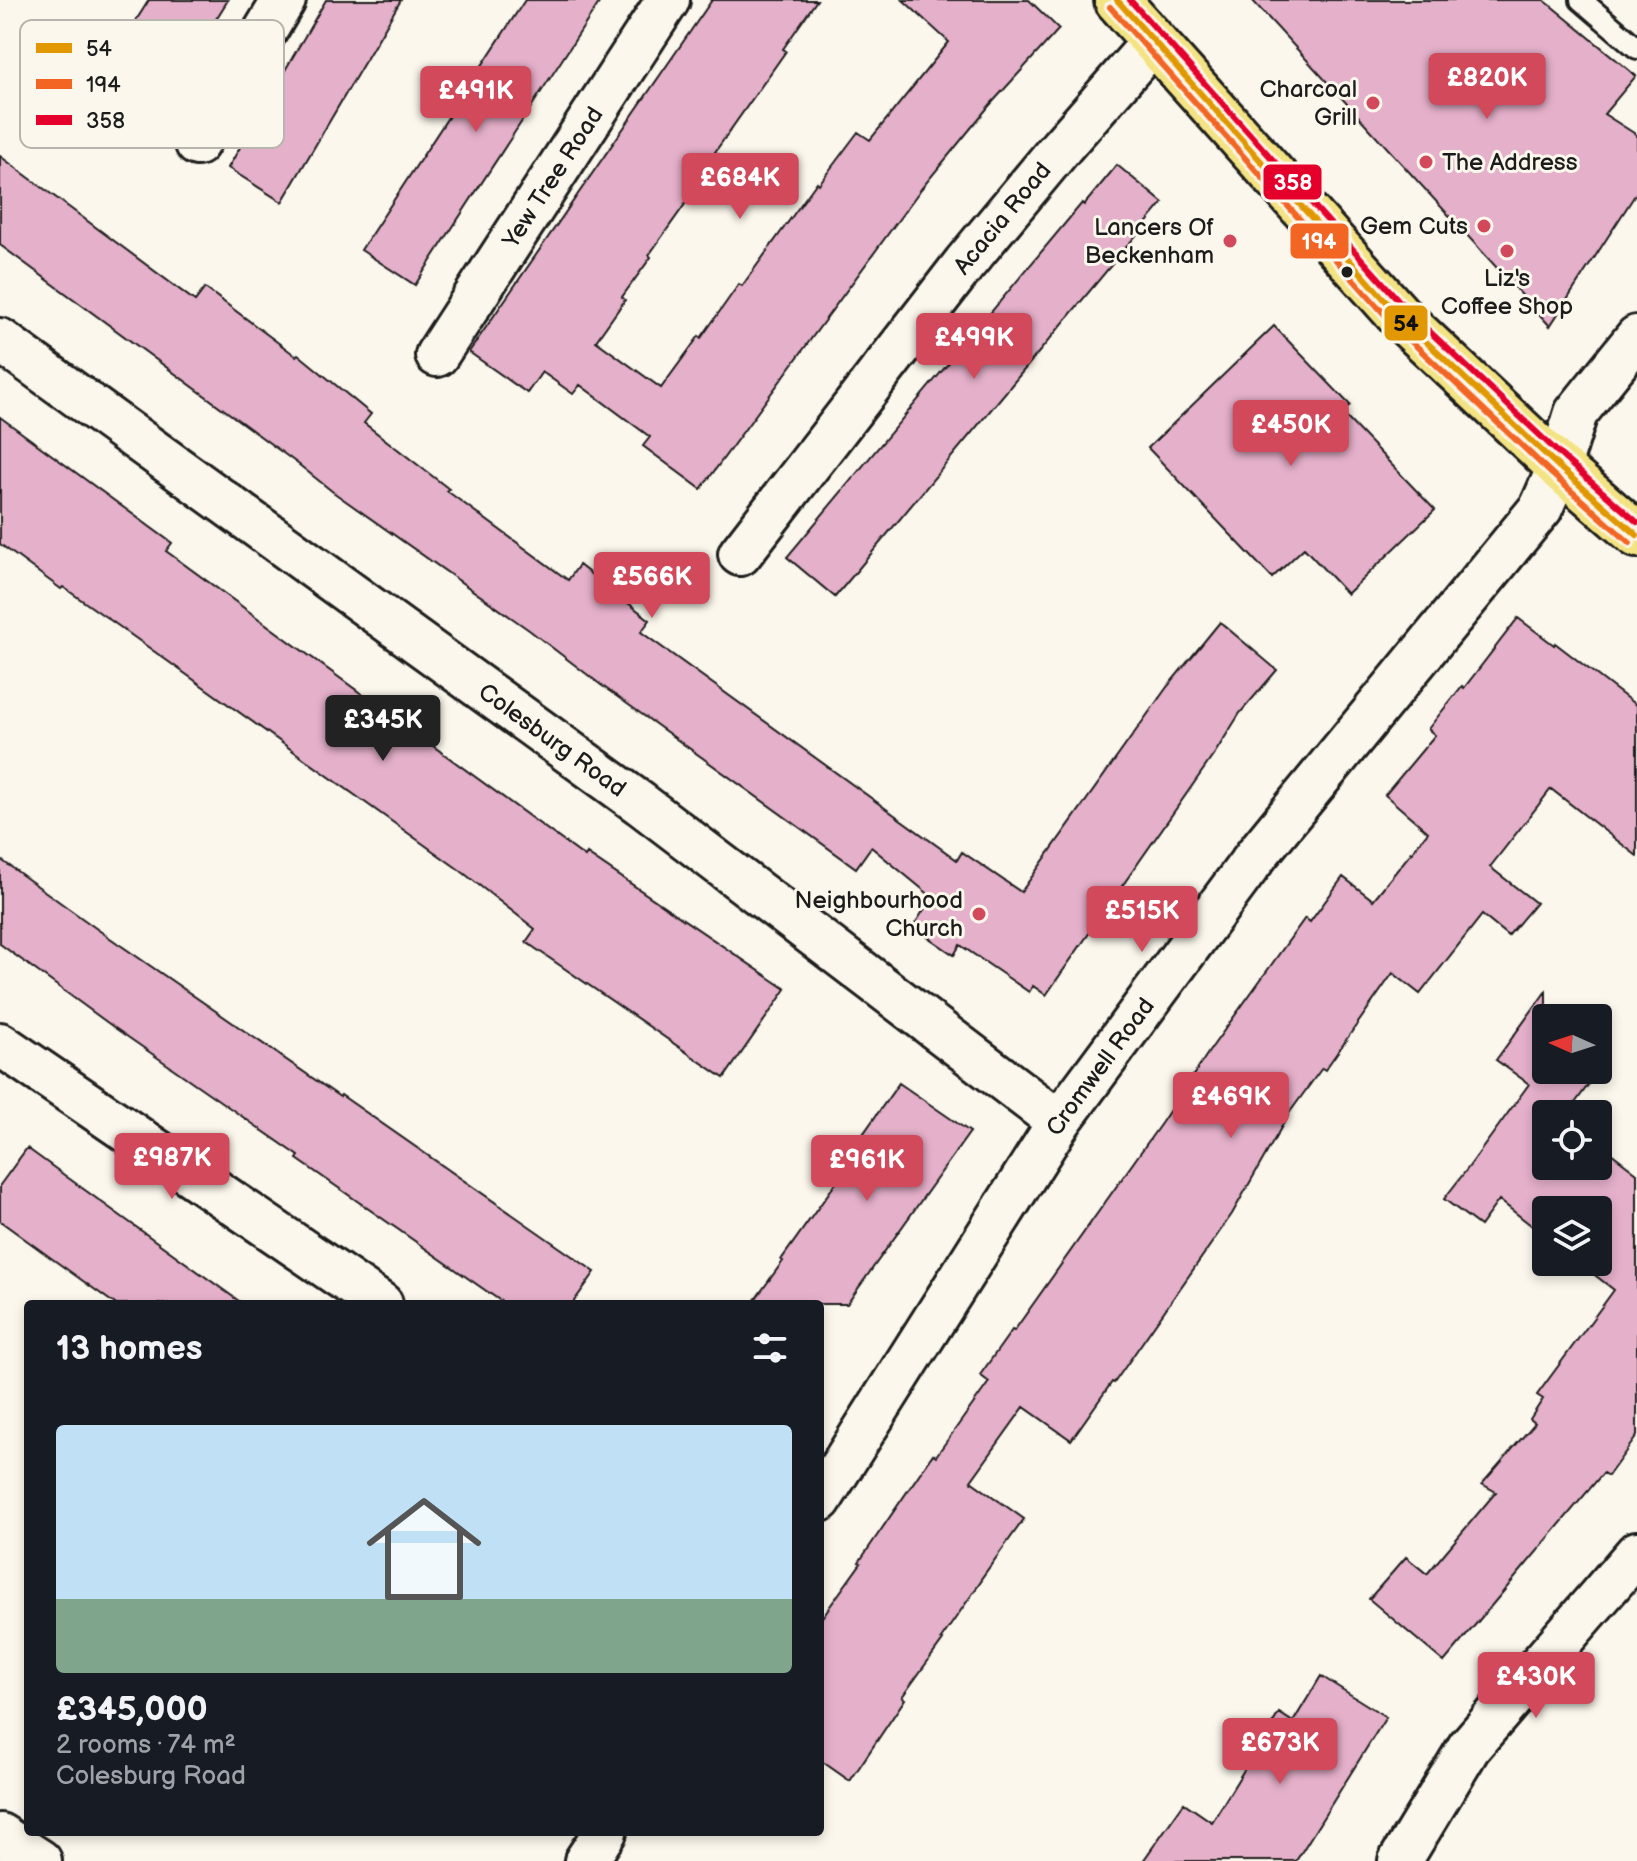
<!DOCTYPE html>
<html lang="en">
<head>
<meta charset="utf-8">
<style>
  :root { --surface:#171b24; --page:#20242c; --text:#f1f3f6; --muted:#9ea1a6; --line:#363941; --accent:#d1495b }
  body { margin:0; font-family:"Balsamiq Sans",sans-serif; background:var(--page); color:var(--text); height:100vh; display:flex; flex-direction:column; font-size:30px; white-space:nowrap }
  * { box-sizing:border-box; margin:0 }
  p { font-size:26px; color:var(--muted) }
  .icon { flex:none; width:44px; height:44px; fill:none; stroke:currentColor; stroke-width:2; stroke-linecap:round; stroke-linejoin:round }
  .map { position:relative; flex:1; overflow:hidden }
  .sheet { position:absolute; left:24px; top:1300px; width:800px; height:536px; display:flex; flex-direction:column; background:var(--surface); border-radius:8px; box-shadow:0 4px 12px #0003 }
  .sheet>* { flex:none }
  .needle { width:52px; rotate:273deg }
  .buttons { position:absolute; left:1532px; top:1004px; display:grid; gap:16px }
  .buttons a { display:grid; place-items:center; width:80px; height:80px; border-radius:8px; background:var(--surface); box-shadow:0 4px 12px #0003; font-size:40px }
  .price { position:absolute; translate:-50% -68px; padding:0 18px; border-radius:8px; background:var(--accent); color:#fff; font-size:26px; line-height:52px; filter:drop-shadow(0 2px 4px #0008) }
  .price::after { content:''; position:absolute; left:50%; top:48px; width:24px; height:18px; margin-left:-12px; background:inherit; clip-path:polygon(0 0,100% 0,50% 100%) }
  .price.selected { background:#222; color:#fff }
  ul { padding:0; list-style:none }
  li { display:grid; align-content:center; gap:16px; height:424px; padding:0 32px }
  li+li { border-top:2px solid var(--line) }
  li span { display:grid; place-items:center; height:248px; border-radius:8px; color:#555 }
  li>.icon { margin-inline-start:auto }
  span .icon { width:144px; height:144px; fill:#fffc; stroke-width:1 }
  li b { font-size:34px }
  h2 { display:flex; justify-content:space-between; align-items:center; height:96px; padding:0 32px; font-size:34px }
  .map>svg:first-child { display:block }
  .building { fill:#e5b0ca; stroke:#1c1c1c; stroke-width:2 }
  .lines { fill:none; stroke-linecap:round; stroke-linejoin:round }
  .service-casing { stroke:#1c1c1c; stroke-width:26 }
  .minor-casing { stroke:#1c1c1c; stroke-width:48 }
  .primary-casing { stroke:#1c1c1c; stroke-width:50 }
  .service { stroke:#fbf7ec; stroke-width:20 }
  .minor { stroke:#fbf7ec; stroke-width:42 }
  .primary { stroke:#f4e382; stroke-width:44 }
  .bus-1-casing { stroke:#fbf7ec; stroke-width:12 }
  .bus-2-casing { stroke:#fbf7ec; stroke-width:12 }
  .bus-3-casing { stroke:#fbf7ec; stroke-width:12 }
  .bus-1 { stroke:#e19803; stroke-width:6 }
  .bus-2 { stroke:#f26522; stroke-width:6 }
  .bus-3 { stroke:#e4002b; stroke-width:6 }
  .poi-dot { fill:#d1495b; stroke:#fbf7ec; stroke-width:3 }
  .bus-dot { fill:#1c1c1c; stroke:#fbf7ec; stroke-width:3 }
  .labels { text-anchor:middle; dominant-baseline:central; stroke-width:6; stroke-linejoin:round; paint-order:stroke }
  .poi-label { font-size:24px; fill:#1c1c1c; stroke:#fbf7ec; text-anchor:end }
  .street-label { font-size:24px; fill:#1c1c1c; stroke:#fbf7ec }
  .key { fill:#fbf7ec; stroke:#b8b5ae; stroke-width:2 }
  .key-label { font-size:22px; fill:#1c1c1c }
  .line-badge { stroke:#fbf7ec; stroke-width:3 }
  .badge-label { font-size:22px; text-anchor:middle; font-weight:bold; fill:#fff }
  .pale-badge-label { font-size:22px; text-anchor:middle; font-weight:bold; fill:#111 }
</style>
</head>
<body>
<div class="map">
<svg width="1637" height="1861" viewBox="0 0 1637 1861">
  <rect width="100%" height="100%" fill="#fbf7ec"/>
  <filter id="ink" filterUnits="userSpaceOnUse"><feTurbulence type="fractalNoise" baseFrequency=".0125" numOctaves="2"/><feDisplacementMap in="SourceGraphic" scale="16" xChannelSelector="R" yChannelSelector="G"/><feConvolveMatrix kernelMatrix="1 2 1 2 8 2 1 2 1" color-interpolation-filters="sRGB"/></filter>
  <g filter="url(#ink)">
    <path class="building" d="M149 0H228L155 116 98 80Z
      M326 0H401L282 202 228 168Z
      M525 0H601L415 285 361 250Z
      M712 0H817L783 49 786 51 715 152 720 155 649 255 651 257 622 297 625 300 596 341 661 388 699 336 701 338 739 284 742 286 817 182 819 184 858 132 870 140 949 42 903 0H1029L1059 29 989 106 921 189 701 489 643 446 650 437 580 385 573 394 542 372 527 393 469 352Z
      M1252 0H1544L1636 76 1604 114 1637 135V192L1550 326Z
      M0 156 195 301 205 288 296 356 298 354 371 414 364 423 449 489 447 491 568 580 579 565 650 620 641 632 957 860 962 852 1021 892 1167 687 1220 622 1277 670 1240 713 1215 753 1046 995 1033 986 1029 992 960 945 954 955 913 927 932 897 871 847 856 868 601 685 529 630 333 492 298 464 0 245Z
      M1117 165 1163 203 835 597 787 557 1082 203 1084 205Z
      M1274 326 1350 405 1342 413 1435 510 1347 594 1304 548 1272 578 1148 448Z
      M0 417 172 543 166 551 585 857 587 854 786 989 724 1078 526 942 535 929 461 871 113 622 63 587 61 589 0 544Z
      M1518 618 1554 645 1555 643 1637 706V856L1551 789 1490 867 1536 903 1508 936 1482 915 1420 994 1393 973 1325 1070 1322 1068 1290 1112 1232 1214 1114 1383 1112 1382 1071 1440 1024 1407 971 1481 1024 1519 981 1579 982 1580 941 1639 943 1640 902 1697 905 1699 850 1781 820 1760V1620L861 1563 859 1562 933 1454 936 1456 989 1382 980 1375 1012 1330 1014 1331 1162 1122 1210 1050 1305 918 1310 922 1343 877 1373 900 1428 832 1385 795 1435 735 1428 729 1462 686 1464 688Z
      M0 859 97 929 340 1097 341 1095 595 1272 572 1304H505L297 1159 299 1156 112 1026 0 944Z
      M1546 991V1070H1599L1567 1114H1546V1166H1598V1143L1637 1173V1436L1608 1476 1603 1473 1444 1662 1369 1599 1406 1557 1427 1574 1496 1492 1482 1484 1535 1423 1530 1419 1543 1399 1537 1395 1614 1290 1578 1262H1598V1210H1546V1237L1499 1200 1480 1226 1444 1199 1468 1168 1529 1084 1496 1060Z
      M899 1083 970 1132 847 1304H752L783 1261 781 1260 845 1170 840 1167Z
      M27 1148 100 1201 243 1304H115L58 1263 0 1221V1185Z
      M1321 1676 1386 1717 1296 1861H1143L1184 1803 1212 1822 1279 1713 1293 1722Z"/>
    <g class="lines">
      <defs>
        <path id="service" d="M1581 0 1637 48"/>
        <g id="minor">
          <path d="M197 144 284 0"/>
          <path id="s1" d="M0 340 641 804 1059 1122"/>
          <path id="s2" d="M437 355 668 0"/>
          <path id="s3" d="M740 554 965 263 1062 146 1154 41"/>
          <path d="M0 1044 381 1304"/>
          <path id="s4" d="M820 1500 1059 1122 1258 853 1541 508 1559 467 1576 413 1637 337"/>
          <path d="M0 1835 40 1861"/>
          <path d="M586 1861 605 1832"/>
          <path d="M1400 1861 1469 1747 1637 1553"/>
        </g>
        <path id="primary" d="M1117 0 1403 320 1559 467 1637 535"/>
      </defs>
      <use href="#service" class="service-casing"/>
      <use href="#minor" class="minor-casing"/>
      <use href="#primary" class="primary-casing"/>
      <use href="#service" class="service"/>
      <use href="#minor" class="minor"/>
      <use href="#primary" class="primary"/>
      <defs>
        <path id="bus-1" d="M1117 0 1403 320 1559 467 1637 535"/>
        <path id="bus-2" d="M1110 7 1396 327 1552 474 1630 543"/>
        <path id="bus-3" d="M1130 0 1410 313 1566 460 1637 522"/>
      </defs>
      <use href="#bus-1" class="bus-1-casing"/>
      <use href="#bus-2" class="bus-2-casing"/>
      <use href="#bus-3" class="bus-3-casing"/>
      <use href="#bus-1" class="bus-1"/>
      <use href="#bus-2" class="bus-2"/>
      <use href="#bus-3" class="bus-3"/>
    </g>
  </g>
  <g class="poi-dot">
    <circle cx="1373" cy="103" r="8"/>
    <circle cx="1426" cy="162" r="8"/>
    <circle cx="1484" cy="226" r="8"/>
    <circle cx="1230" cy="241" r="8"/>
    <circle cx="1507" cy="251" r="8"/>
    <circle cx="979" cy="914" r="8"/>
  </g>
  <circle class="bus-dot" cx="1347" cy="272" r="7"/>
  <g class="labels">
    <g class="poi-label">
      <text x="1357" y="89">Charcoal<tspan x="1357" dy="28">Grill</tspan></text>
      <text x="1442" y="162" text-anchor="start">The Address</text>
      <text x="1468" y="226">Gem Cuts</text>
      <text x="1214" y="227">Lancers Of<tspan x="1214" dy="28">Beckenham</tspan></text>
      <text x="1507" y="278" text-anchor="middle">Liz's<tspan x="1507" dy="28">Coffee Shop</tspan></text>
      <text x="963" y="900">Neighbourhood<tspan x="963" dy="28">Church</tspan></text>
    </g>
    <g class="street-label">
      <text stroke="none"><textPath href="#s2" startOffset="212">Yew Tree Road</textPath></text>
      <text stroke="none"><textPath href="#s3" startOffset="426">Acacia Road</textPath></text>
      <text stroke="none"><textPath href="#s1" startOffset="682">Colesburg Road</textPath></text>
      <text stroke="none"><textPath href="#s4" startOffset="516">Cromwell Road</textPath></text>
    </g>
  </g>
  <rect x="20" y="20" width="264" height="128" rx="12" class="key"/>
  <rect x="36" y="43" width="36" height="10" fill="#e19803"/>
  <rect x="36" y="79" width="36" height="10" fill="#f26522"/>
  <rect x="36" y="115" width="36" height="10" fill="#e4002b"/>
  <g class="key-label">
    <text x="86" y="56">54</text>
    <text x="86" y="92">194</text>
    <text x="86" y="128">358</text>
  </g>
  <g class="line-badge">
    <rect x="1262" y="163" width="61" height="38" rx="8" fill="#e4002b"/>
    <rect x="1289" y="222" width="61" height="38" rx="8" fill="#f26522"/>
    <rect x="1383" y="304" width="46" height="38" rx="8" fill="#e19803"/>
  </g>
  <g class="badge-label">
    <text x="1293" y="190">358</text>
    <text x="1319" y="249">194</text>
  </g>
  <g class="pale-badge-label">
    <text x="1406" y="331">54</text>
  </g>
</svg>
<div class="buttons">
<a><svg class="needle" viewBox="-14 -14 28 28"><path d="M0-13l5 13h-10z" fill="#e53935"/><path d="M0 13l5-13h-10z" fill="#9ea1a6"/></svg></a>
<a><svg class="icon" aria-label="locate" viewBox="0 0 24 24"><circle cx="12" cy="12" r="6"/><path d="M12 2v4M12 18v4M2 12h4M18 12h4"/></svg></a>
<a><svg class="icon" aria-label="layers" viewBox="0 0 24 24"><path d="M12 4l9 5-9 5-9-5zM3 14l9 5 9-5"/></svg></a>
</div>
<b class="price" style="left:1487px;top:121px">£820K</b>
<b class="price" style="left:476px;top:134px">£491K</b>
<b class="price" style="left:740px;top:221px">£684K</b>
<b class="price" style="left:974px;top:381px">£499K</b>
<b class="price" style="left:1291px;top:468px">£450K</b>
<b class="price" style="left:652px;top:620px">£566K</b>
<b class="price selected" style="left:383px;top:763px">£345K</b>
<b class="price" style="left:1142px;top:954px">£515K</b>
<b class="price" style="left:1231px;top:1140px">£469K</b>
<b class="price" style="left:172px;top:1201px">£987K</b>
<b class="price" style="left:867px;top:1203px">£961K</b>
<b class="price" style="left:1536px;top:1720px">£430K</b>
<b class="price" style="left:1280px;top:1786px">£673K</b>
<section class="sheet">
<h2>13 homes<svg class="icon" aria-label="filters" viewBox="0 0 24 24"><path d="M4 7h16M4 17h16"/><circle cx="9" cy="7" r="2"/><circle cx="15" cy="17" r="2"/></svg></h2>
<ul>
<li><span style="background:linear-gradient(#bfe0f5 70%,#7fa58c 0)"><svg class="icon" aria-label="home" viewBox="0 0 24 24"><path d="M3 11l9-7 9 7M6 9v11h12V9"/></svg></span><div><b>£345,000</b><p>2 rooms · 74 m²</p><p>Colesburg Road</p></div></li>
</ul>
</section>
</div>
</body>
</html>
